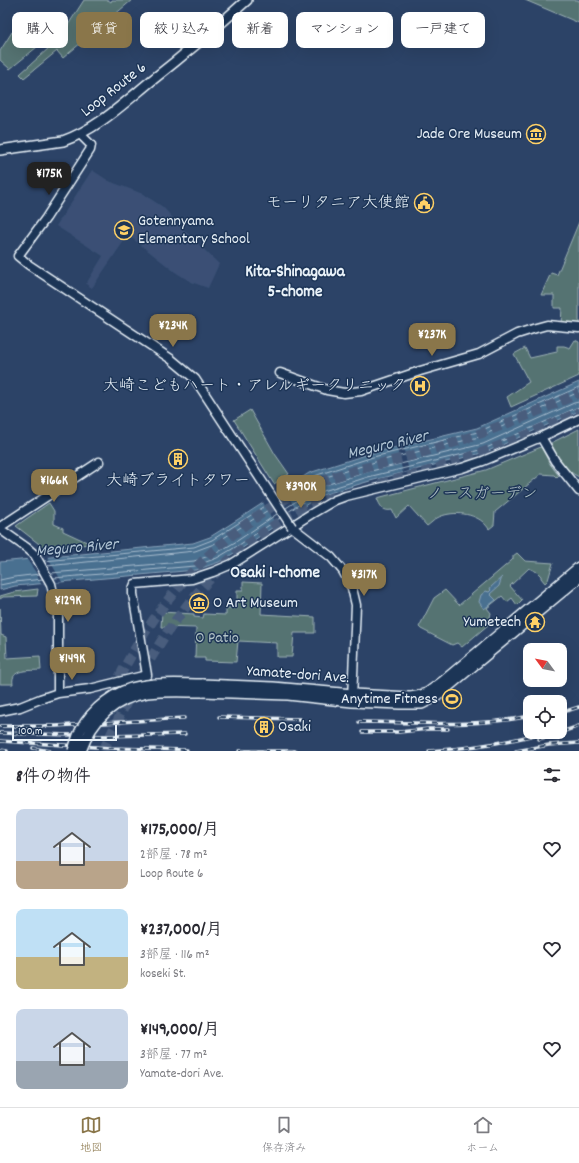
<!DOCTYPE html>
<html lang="ja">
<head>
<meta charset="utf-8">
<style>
  :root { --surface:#fff; --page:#f2f2f3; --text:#2b2b33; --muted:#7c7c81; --line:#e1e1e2; --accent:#8a764a }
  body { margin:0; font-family:Dekko,"Klee One",sans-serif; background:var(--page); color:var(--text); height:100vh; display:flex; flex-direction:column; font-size:15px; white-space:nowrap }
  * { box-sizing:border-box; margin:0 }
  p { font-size:13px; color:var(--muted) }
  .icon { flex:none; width:22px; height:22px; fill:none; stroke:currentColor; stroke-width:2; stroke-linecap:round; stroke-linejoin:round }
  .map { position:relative; height:751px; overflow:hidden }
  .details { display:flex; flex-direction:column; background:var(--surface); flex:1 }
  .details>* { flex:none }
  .top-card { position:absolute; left:12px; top:12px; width:555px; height:36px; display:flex; gap:8px }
  .needle { width:26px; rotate:302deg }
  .controls { position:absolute; left:523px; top:643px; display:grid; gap:8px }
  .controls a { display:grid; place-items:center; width:44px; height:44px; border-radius:8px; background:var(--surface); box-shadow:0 4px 16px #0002; font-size:20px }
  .scale { position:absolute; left:12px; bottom:10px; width:105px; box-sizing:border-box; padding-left:4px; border:2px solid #e8f1f8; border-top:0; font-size:11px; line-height:14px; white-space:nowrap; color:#e8f1f8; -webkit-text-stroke:3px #1d3557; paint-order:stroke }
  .price { position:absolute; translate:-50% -34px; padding:0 9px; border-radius:8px; background:var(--accent); color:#fff; font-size:13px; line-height:26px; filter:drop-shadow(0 1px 2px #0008) }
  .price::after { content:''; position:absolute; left:50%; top:24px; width:12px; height:9px; margin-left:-6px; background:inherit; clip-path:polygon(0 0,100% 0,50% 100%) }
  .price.on { background:#222; color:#fff }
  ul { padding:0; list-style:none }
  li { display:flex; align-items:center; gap:12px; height:100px; padding:0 16px }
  li span { display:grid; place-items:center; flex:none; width:112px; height:80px; border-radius:8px; color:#555 }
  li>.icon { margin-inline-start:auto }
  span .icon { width:48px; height:48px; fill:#fffc; stroke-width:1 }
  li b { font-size:17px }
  h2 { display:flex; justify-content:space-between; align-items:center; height:48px; padding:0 16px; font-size:17px }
  .chip { padding:0 14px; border-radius:8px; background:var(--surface); box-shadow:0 4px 16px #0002; font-size:14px; line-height:36px }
  .chip.on { background:var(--accent); color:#fff }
  .tabs { display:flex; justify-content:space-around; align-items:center; height:56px; border-top:1px solid var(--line); background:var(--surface); font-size:11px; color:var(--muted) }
  .tabs a { display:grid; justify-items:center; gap:2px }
  .tabs .on { color:var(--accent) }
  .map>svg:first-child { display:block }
  .built { fill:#3a5075 }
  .green { fill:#547372; stroke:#9eb2b5 }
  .water { fill:#496f90; stroke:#89a3ba }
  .pier { fill:#2c4367 }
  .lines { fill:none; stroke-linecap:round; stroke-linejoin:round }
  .shore { stroke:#a8bdce; stroke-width:1 }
  .highway-tunnel { stroke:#485d7d; stroke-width:10; stroke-dasharray:10 5; stroke-linecap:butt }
  .secondary-casing { stroke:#e8f1f8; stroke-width:11 }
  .primary-casing { stroke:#e8f1f8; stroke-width:12 }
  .secondary { stroke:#1d3557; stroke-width:8 }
  .primary { stroke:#1d3557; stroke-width:9 }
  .rail-casing { stroke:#e8f1f8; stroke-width:3.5 }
  .rail { stroke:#1d3557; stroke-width:2; stroke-dasharray:6; stroke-linecap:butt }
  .secondary-bridge-casing { stroke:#e8f1f8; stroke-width:11; stroke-linecap:butt }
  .primary-bridge-casing { stroke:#e8f1f8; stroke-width:12; stroke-linecap:butt }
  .secondary-bridge { stroke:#1d3557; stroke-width:8 }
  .primary-bridge { stroke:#1d3557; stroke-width:9 }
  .labels { text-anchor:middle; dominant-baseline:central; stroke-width:3; stroke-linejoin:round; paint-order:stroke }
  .street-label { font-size:16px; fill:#e8f1f8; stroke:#1d3557 }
  .poi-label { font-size:16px; fill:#e8f1f8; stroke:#1d3557; text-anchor:end }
  .park-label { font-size:16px; fill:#b4c5c9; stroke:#1d3557 }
  .neighbourhood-label { font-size:17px; font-weight:bold; fill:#e8f1f8; stroke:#1d3557 }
  .water-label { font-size:17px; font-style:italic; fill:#b0c4d4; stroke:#1d3557 }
</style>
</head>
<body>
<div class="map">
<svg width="579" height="751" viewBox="0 0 579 751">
  <rect width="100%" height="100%" fill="#2c4367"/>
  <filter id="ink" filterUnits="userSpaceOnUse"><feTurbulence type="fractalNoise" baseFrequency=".025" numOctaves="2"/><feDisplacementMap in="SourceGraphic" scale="8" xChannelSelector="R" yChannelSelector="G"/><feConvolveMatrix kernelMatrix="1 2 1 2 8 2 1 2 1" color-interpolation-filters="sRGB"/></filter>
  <g filter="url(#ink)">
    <path class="built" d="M92 170 109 181 143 194 163 207 179 225 219 264 208 288 191 282 175 272 128 235 92 288 86 284 103 256 56 226Z"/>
    <path class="green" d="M84 0H108L111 2 112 0H132L63 58 57 51 24 78 20 74 59 39Z
      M525 0H579V23Z
      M12 32 37 47 10 69 0 60V51Z
      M579 222V325L561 324 562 308H554V295H541L551 273 557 275Z
      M575 340 579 342V376L511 407 507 397 529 382 514 354 525 348 530 358 557 352V346H564L570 348Z
      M250 410 275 454 289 474 274 484 234 420Z
      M579 429V477C565 471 557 456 551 443Z
      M541 447 550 464 559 476 557 478 554 475 541 474 495 512 494 525 489 529C487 526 485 524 483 522 471 512 450 511 437 518 434 520 430 524 427 526L409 506 396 518 392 510C383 512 380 506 377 498L486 470Z
      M49 503 54 511V524L63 528V531L91 544 46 548 43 547 16 526Z
      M517 553 525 561 553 563 548 580 545 583 541 578V576L537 572 529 568 510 586 522 600 517 605 512 598 507 602 502 596 487 608 491 613 488 625 462 647 457 643 452 645 421 629 419 627 434 598 445 590 459 605 511 561 513 559V556Z
      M243 582 262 583 261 614 315 617V633H294L292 657H277V643L238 641 236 662 205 661V658H195L196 628 161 627 162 612 194 614V617L203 618 204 614 226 615V608H237V590H243Z
      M38 589 37 596 3 597 0 599V596L14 592Z
      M0 608 1 635 6 637 7 658 40 656 41 670C30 671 10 668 13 684H0Z"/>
    <path class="water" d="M579 382V411L486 452 370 481 319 496 241 549 219 562 196 570 15 586 0 590V562L193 543 210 537 237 520 309 473 372 453 477 428Z
      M502 577 499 586 490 594 496 600 484 609 479 602 481 595 486 591 489 592 491 590 490 589 491 587Z"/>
    <path class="pier" d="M403 446 409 471 403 473 397 449 394 448Z
      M281 490 284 495 291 501 297 512 279 525 271 517 263 502Z
      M47 556 62 582 41 584 37 574 26 558Z"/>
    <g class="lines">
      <path class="shore" d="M279 498 311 477 373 457 478 432 579 387
        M282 502 313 481 375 462 479 437 579 392
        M286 508 316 488 367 472 483 444 574 403 579 402
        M288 512 317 493 368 477 484 449 576 408 579 407
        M44 561 194 547 212 540 270 503
        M47 566 195 551 214 544 273 507
        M51 573 194 561 215 554 237 541 277 514
        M54 578 195 566 217 558 239 545 280 518
        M0 580 14 577 40 574
        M0 585 15 582 43 579"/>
      <path class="highway-tunnel" d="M379 484C396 480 414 475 432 470 482 454 531 434 579 412
        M143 672C154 653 165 634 179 616 219 562 275 514 340 495
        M106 704C119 677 133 650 150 625 193 560 258 505 331 478 363 467 397 461 430 450 481 435 530 415 579 393
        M103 751 131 693"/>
      <defs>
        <path id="secondary" d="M80 134 91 145 90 150 46 218 18 256 29 265 171 359 195 379 271 495
          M280 373 327 390 344 393 361 391 420 371 479 354 517 334 536 328 547 325 579 328
          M541 437 555 461 579 491
          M0 527 99 462
          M292 527 331 557 343 571 352 588 356 605 352 699
          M0 529 27 548 35 555 51 584 58 614V693
          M0 711 20 707 40 699 58 693 90 689 147 675 133 594V589L135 584 192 579 213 572 232 564 311 514 335 500 346 496 462 468 483 461 541 437 579 419"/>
        <path id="primary" d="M0 150 63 141C97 129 123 104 151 81 184 55 216 28 247 0
          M202 684 273 687 353 694 410 697 417 696 427 693 442 682 579 567
          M202 692 288 695 352 702 400 704H422L436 697 579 578"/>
      </defs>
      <use href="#secondary" class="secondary-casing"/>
      <use href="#primary" class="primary-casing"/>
      <use href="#secondary" class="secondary"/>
      <use href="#primary" class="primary"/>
      <defs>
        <path id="rail" d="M560 713 579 707
          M219 717 300 719
          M359 722C416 722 474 728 530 716
          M0 726H56L184 718
          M362 732H399L429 729H448
          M0 733 108 736 185 734
          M539 739 556 734 579 726
          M0 741 111 748 187 750
          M33 748 49 751
          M0 750 7 751
          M239 751H295
          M429 751C469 748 507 743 545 732
          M516 751 549 745 579 743"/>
      </defs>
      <use href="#rail" class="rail-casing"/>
      <use href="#rail" class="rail"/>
      <defs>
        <path id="secondary-bridge" d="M271 495 292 527"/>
        <path id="primary-bridge" d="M73 751C75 744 77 737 80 731 92 708 116 690 140 686 159 682 183 684 202 684
          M81 751C92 720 113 699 147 693 165 691 184 692 202 692"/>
      </defs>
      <use href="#secondary-bridge" class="secondary-bridge-casing"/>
      <use href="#primary-bridge" class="primary-bridge-casing"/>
      <use href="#secondary-bridge" class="secondary-bridge"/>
      <use href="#primary-bridge" class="primary-bridge"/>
    </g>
  </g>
  <defs>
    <symbol id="museum-ring" viewBox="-11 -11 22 22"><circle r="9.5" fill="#1d3557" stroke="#ffd166" stroke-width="1.5"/><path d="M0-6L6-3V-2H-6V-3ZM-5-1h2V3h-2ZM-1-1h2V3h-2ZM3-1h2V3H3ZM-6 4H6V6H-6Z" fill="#ffd166"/></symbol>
    <symbol id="civic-ring" viewBox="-11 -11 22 22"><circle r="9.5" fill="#1d3557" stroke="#ffd166" stroke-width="1.5"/><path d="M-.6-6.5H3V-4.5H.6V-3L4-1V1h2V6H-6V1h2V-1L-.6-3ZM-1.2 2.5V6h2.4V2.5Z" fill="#ffd166"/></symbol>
    <symbol id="school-ring" viewBox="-11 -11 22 22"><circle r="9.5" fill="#1d3557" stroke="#ffd166" stroke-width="1.5"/><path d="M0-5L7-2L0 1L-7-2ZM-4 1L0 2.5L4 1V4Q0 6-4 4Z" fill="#ffd166"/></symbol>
    <symbol id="hospital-ring" viewBox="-11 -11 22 22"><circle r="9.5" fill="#1d3557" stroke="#ffd166" stroke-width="1.5"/><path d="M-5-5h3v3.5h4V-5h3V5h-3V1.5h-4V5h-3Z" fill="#ffd166"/></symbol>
    <symbol id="building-ring" viewBox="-11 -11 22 22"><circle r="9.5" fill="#1d3557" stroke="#ffd166" stroke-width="1.5"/><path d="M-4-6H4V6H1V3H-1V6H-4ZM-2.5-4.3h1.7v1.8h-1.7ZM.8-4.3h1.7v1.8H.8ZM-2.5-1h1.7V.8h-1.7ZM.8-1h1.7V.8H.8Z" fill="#ffd166"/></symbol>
    <symbol id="temple-ring" viewBox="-11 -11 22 22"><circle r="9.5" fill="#1d3557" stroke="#ffd166" stroke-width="1.5"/><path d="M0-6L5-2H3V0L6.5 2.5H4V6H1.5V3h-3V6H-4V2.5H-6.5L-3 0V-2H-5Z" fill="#ffd166"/></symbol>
    <symbol id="stadium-ring" viewBox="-11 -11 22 22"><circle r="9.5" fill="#1d3557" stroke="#ffd166" stroke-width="1.5"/><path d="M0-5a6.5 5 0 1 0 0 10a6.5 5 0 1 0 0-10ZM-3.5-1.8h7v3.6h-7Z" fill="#ffd166"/></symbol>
  </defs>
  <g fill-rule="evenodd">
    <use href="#museum-ring" x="525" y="123" width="22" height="22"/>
    <use href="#civic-ring" x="413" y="192" width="22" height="22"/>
    <use href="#school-ring" x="113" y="219" width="22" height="22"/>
    <use href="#hospital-ring" x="409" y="375" width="22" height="22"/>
    <use href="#building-ring" x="167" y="448" width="22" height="22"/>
    <use href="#museum-ring" x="188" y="592" width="22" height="22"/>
    <use href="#temple-ring" x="524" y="611" width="22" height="22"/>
    <use href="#stadium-ring" x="441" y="688" width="22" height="22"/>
    <use href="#building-ring" x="253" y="716" width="22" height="22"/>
  </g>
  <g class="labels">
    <g class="street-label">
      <text transform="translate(114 90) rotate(-38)">Loop Route 6</text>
      <text transform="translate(298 675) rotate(4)">Yamate-dori Ave.</text>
    </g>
    <g class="poi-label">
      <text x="522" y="134">Jade Ore Museum</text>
      <text x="410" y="203">モーリタニア大使館</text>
      <text x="138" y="221" text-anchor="start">Gotennyama<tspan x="138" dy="18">Elementary School</tspan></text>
      <text x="406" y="386">大崎こどもハート・アレルギークリニック</text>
      <text x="178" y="481" text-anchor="middle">大崎ブライトタワー</text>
      <text x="213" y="603" text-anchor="start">O Art Museum</text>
      <text x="521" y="622">Yumetech</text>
      <text x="438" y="699">Anytime Fitness</text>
      <text x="278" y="727" text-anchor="start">Osaki</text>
    </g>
    <g class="park-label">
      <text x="482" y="494">ノースガーデン</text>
      <text x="217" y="638">O Patio</text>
    </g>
    <g class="neighbourhood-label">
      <text x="295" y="273">Kita-Shinagawa<tspan x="295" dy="20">5-chome</tspan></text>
      <text x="275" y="574">Osaki 1-chome</text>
    </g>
    <g class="water-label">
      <text transform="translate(388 446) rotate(-13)">Meguro River</text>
      <text transform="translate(77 549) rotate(-5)">Meguro River</text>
    </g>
  </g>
</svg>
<div class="controls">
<a><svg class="needle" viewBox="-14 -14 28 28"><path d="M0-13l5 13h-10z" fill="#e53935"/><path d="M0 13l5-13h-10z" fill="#7c7c81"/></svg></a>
<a><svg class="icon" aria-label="locate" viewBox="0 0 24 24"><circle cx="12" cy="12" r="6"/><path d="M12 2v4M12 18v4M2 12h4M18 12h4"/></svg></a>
</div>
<div class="scale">100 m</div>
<b class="price on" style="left:49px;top:196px">¥175K</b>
<b class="price" style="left:173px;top:348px">¥234K</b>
<b class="price" style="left:432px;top:357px">¥237K</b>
<b class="price" style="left:54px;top:503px">¥166K</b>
<b class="price" style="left:301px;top:509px">¥390K</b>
<b class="price" style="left:364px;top:597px">¥317K</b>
<b class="price" style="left:68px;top:623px">¥129K</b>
<b class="price" style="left:72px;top:681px">¥149K</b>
<div class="top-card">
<a class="chip">購入</a>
<a class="chip on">賃貸</a>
<a class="chip">絞り込み</a>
<a class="chip">新着</a>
<a class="chip">マンション</a>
<a class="chip">一戸建て</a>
</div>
</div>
<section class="details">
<h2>8件の物件<svg class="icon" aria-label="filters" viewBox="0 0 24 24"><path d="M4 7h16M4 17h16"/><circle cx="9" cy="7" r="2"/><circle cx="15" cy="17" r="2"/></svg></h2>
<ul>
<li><span style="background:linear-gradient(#c9d6e8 65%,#b9a48a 0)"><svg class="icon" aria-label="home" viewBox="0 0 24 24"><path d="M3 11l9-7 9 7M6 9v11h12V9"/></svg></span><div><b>¥175,000/月</b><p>2部屋 · 78 m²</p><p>Loop Route 6</p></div><svg class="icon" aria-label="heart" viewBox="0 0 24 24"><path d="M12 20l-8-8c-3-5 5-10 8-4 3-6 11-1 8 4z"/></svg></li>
<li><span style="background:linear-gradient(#bfe0f5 60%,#c2b280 0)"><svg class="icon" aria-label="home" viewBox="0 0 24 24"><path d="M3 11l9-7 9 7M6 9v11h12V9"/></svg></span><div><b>¥237,000/月</b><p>3部屋 · 116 m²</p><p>koseki St.</p></div><svg class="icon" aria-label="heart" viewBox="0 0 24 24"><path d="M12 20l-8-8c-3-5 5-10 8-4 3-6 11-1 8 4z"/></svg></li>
<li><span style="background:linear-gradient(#c9d6e8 65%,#9aa5b1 0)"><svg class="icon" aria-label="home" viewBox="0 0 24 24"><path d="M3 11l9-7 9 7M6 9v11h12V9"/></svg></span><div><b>¥149,000/月</b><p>3部屋 · 77 m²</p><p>Yamate-dori Ave.</p></div><svg class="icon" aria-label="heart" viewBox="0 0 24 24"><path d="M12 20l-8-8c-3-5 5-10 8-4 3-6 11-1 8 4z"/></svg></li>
</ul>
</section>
<nav class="tabs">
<a class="on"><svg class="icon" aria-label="map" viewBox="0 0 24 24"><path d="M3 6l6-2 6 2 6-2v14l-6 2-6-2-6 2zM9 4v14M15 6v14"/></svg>地図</a>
<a><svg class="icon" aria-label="saved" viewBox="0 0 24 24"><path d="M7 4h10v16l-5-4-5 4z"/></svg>保存済み</a>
<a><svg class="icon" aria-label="home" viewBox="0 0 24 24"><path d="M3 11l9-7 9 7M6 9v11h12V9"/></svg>ホーム</a>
</nav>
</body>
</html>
